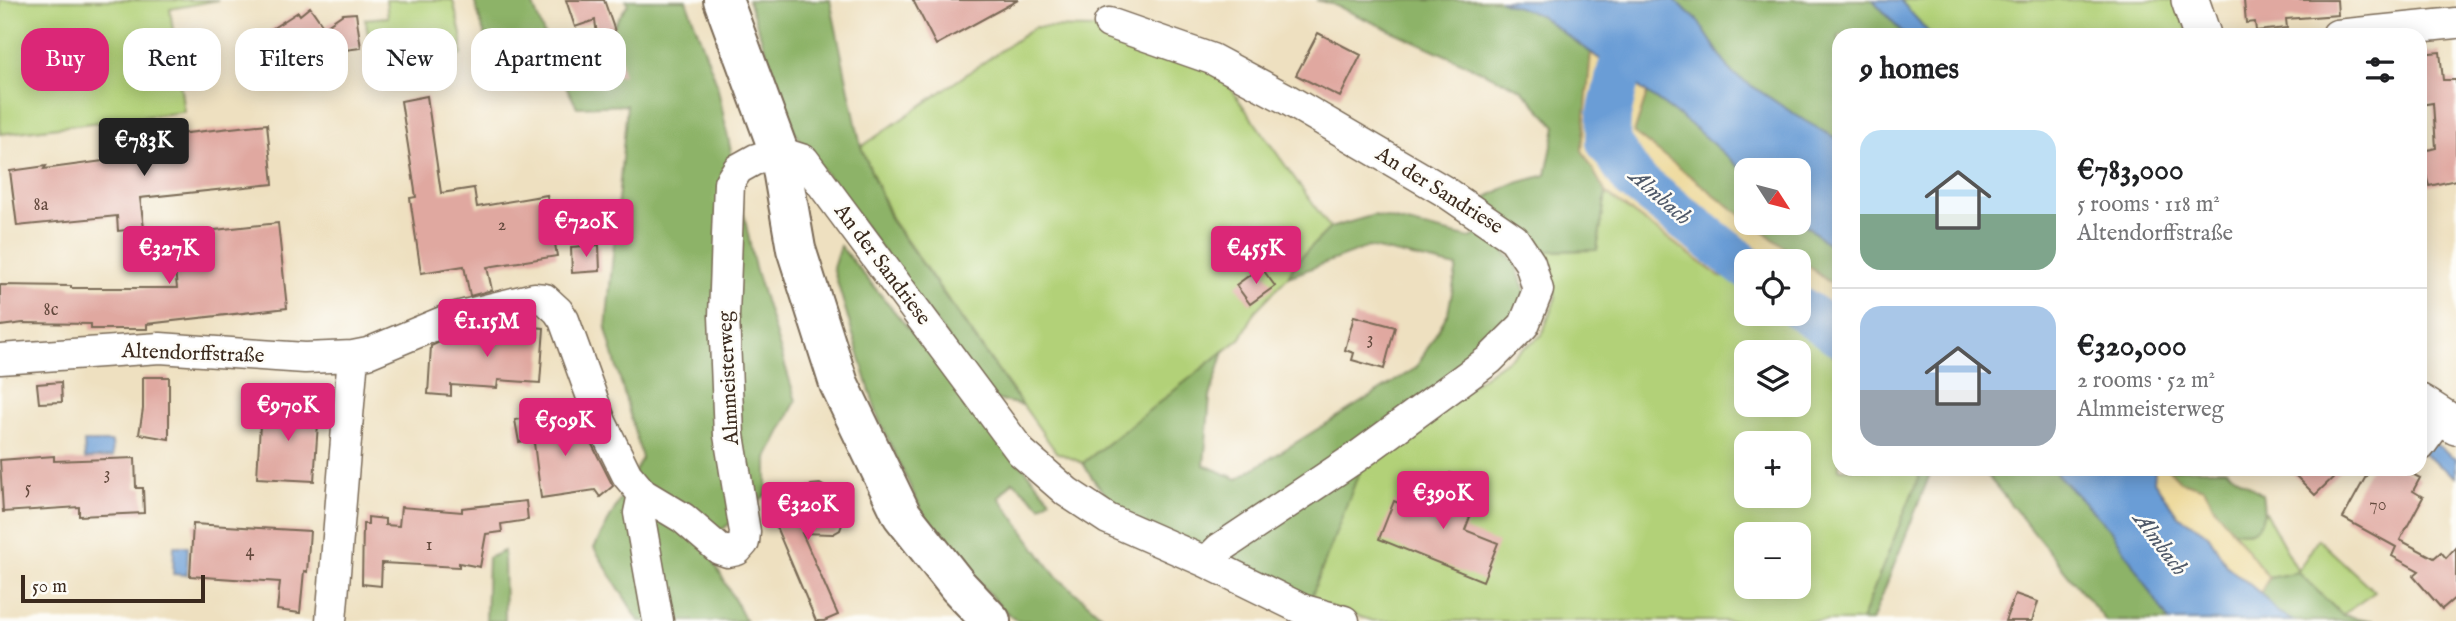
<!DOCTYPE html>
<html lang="en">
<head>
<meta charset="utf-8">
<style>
  :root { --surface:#fff; --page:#f6f6f6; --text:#202124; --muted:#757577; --line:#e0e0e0; --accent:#db2777 }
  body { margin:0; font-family:"IM FELL English",serif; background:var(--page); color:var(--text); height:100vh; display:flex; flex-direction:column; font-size:26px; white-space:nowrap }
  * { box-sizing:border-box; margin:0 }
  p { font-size:23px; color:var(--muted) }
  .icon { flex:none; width:38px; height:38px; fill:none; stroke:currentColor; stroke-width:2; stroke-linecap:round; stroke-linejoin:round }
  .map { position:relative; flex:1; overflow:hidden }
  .details { position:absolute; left:1832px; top:28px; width:595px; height:448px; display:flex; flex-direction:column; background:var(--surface); border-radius:21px; box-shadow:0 4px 18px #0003 }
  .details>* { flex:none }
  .top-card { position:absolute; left:21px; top:28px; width:665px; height:63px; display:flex; gap:14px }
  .needle { width:46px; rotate:126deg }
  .buttons { position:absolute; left:1734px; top:158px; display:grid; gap:14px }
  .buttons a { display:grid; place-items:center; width:77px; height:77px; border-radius:14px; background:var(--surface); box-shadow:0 4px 18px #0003; font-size:35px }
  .scale { position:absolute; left:21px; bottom:18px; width:184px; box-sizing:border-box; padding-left:7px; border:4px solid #3b2a1e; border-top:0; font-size:19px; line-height:24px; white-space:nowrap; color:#3b2a1e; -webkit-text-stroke:5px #fdfcf7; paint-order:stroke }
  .price { position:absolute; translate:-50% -60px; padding:0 16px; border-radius:7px; background:var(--accent); color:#fff; font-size:23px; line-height:46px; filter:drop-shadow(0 2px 4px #0008) }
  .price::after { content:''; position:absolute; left:50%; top:42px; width:21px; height:16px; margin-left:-10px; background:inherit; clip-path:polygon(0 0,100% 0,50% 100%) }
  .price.on { background:#222; color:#fff }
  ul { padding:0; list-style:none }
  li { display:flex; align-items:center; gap:21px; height:175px; padding:0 28px }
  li+li { border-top:2px solid var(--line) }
  li span { display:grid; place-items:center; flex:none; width:196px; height:140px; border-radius:21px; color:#555 }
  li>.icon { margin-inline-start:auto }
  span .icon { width:84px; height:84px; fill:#fffc; stroke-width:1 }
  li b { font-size:30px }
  h2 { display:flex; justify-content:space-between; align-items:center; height:84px; padding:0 28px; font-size:30px }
  .pill { padding:0 24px; border-radius:21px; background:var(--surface); box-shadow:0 4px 18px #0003; font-size:24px; line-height:63px }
  .pill.on { background:var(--accent); color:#fff }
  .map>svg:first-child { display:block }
  .green { fill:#b2d178; stroke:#767e4b; stroke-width:2; fill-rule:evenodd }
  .forest { fill:#8db368; stroke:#646e43; stroke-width:2 }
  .sand { fill:#eeda9e; stroke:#94825e; stroke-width:2 }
  .water { fill:#6b9dd6; stroke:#53647a; stroke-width:2 }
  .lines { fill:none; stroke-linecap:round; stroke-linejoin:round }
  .river { stroke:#6b9dd6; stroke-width:44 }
  .building { fill:#e0a8a0 }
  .minor-casing { stroke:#7a6a57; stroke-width:33 }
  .tertiary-casing { stroke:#7a6a57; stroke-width:40 }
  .secondary-casing { stroke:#7a6a57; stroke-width:42 }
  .minor { stroke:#fff; stroke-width:30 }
  .tertiary { stroke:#fff; stroke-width:37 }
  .secondary { stroke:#fff; stroke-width:38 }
  .labels { text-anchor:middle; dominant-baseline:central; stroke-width:5; stroke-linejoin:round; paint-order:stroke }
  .number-label { font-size:18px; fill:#644a3e }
  .street-label { font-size:21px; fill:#3b2a1e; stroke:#fdfcf7 }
  .water-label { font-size:23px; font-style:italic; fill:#4e5868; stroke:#fdfcf7 }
</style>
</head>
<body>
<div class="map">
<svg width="2456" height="621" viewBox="0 0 2456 621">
  <rect width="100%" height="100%" fill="#fdfcf7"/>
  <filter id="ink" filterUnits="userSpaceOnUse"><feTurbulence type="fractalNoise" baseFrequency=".0143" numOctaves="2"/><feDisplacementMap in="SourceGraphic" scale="14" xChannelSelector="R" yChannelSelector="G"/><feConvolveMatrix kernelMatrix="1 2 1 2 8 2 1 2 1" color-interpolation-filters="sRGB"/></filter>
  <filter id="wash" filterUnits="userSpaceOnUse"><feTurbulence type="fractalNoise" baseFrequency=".00686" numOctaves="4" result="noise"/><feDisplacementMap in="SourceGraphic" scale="28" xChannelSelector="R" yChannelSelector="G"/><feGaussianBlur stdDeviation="1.57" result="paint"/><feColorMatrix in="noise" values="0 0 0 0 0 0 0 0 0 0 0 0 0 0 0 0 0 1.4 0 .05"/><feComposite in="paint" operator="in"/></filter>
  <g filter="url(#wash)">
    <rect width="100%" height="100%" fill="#eee0c0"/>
    <path class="green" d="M0 0H218L170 9 184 112 0 134Z
      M386 0H453L462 39V55L440 66 376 72 365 19 388 17Z
      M1900 0H2176L2189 35H1931Z
      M1035 27 1095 28 1216 68 1330 228 1295 263 1288 277 1256 310 1241 338 1083 463 1056 452 892 220 861 147Z
      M1606 193 1718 275 1746 284V313H1783L1839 360V469H1922L1861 621H1373L1310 600 1363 462 1542 335 1556 297 1543 251 1597 250ZM1746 352H1799V404H1746ZM1746 443H1799V495H1746ZM1746 534H1799V586H1746Z
      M2265 512 2298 571 2318 539 2375 592 2342 615 2298 572 2269 578 2232 531C2253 531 2256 531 2265 512Z"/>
    <path class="forest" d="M474 0H531L547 42 600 45 628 4 626 0H686L717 84 755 268 796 401 767 458V494L704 544 746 621H639L594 548 642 458 606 329 627 105 577 107 553 61 489 50Z
      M748 0H830L861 147 891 220 1022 405 993 399 794 131Z
      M1316 0H1499L1539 15 1591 53 1582 150 1606 193 1597 250 1543 251 1482 200 1510 185 1546 175 1556 126 1521 89 1332 4Z
      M1674 0H1873L1905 35H1839V140L1805 121 1732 73 1697 20Z
      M1647 93 1690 124 1746 173V219L1634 133Z
      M1374 215 1470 238 1485 231 1515 263 1525 292 1515 320 1491 345 1351 448 1197 550C1148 526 1111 514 1083 463L1224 351 1210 397 1204 465 1237 479 1416 368 1448 313 1457 267 1368 247 1288 277 1295 263 1330 228Z
      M1799 219 1839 253V290L1751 222H1799Z
      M840 246 1050 499 1041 506 1013 481 999 497 1055 575 1108 621H1018L1001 608 923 514 878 418 833 268Z
      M1363 462 1310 600 1233 565 1238 548Z
      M1922 469H1932L1872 621H1861Z
      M1982 469H2052L2112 531 2169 621H2106Z
      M2168 469H2225L2262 494C2264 506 2267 525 2251 531 2246 533 2237 531 2232 531L2215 508 2204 488 2180 481Z
      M504 551 505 621H486L488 558Z
      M2298 572 2342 615 2374 621H2293L2276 611 2260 593 2269 578Z"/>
    <path class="sand" d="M1591 53 1647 93 1634 133 1746 219V222H1751L1839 290V360L1783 313H1799V261H1746V284L1718 275 1606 193 1582 150Z
      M2155 469H2168L2180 481 2204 488 2215 508 2269 578 2260 593 2227 566 2207 533 2178 516 2154 481Z"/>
    <path class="water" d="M1499 0H1674L1697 20 1732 73 1805 121 1839 140V253L1799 219V170H1746V173L1690 124 1539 15Z
      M1873 0H1900L1931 35H1905Z
      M2420 434 2456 458V477L2420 452Z
      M84 442H112L113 457 85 459Z
      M2052 469H2155L2154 481 2178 516 2207 533 2227 566 2260 593 2276 611 2293 621H2169L2112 531Z
      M174 546H188L187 575 173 574Z"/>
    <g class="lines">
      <path class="river" d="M1635 26 1619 71 1609 115 1608 142 1634 180 1746 267
        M1799 308 1839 334"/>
    </g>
    <g id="blocks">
      <path class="building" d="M566 0H604L617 37 623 75 603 78 595 20 575 27Z
        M913 0H1018L936 45Z
        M2244 0H2337L2338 15 2286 19 2287 28 2256 31 2255 22 2246 23Z
        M310 7 324 27 343 14 356 13 361 48 337 51 332 44 284 77 260 42 272 33 270 30 298 12 300 15Z
        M1318 33 1361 55 1340 97 1296 75Z
        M549 45 554 67 539 71 522 65 527 49Z
        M2440 52 2443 80H2456V180L2429 186 2426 175 2420 176V152L2436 148 2433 103 2420 105V54Z
        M427 96 441 193 474 188 477 207 547 195 557 256 487 267 492 290 470 296 464 266 421 273 410 198 416 197 401 101Z
        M267 124 273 184 140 198 144 228 118 231 117 216 17 226 10 171 46 166 44 169 163 153 161 136Z
        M278 223 287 308 147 324V329H91V324L23 323 0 326V285L71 286V288H177L171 235Z
        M599 245 600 271 572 273 571 247Z
        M1261 267 1275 286 1250 304 1236 285Z
        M1354 316 1395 327 1384 369 1352 360 1354 353 1345 350Z
        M500 324 544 328 540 383 498 380 497 388 451 385V396L428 394 431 346 442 341 472 343V331Z
        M143 377H169V439L139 434 143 409Z
        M61 382 62 402 39 403 37 384Z
        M261 406 319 409 314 481 257 478Z
        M576 413 613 486 600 497 595 490 541 498 534 443 541 438 519 442 515 420 538 416 541 438Z
        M54 456V461L135 458 136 488H143L144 513 79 516V507L3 512 0 460Z
        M2289 469H2342L2315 495Z
        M2370 469H2403L2420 478 2413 491 2423 497 2400 540 2434 558 2441 552 2446 558 2456 547V597L2442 609 2413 576 2419 571 2392 556 2396 547 2343 518Z
        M1450 473 1482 485 1465 530 1498 543 1483 581 1379 539 1394 501 1433 517Z
        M820 484 827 488 830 496 828 505 840 514 843 522 840 530 833 534 802 533 838 615 824 621H816L768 508 806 491 811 485Z
        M526 501 528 520 501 524 502 532 486 534 480 567 459 563V567L382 563 381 586 362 584 363 524H368V517L385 519V525L399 526 401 507 462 512V508Z
        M193 524 310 531 307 572 304 571 300 613 277 610 280 582 190 576Z
        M2015 594 2038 602 2032 621H2005Z"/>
    </g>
  </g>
  <g filter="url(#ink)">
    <use href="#blocks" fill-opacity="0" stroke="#7a6a57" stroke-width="2"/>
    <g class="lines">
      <defs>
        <path id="minor" d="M1109 23 1212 59 1285 98 1444 191 1514 239 1530 263 1538 290 1524 325 1489 360 1358 456 1219 549 1206 562
          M2337 35 2456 23
          M0 359 160 348 305 358 353 356 368 353 452 318 534 298 545 299 558 311 564 320 601 422 627 475 643 494 683 518 719 549 728 552 737 550 744 542 745 532 729 435 724 316 729 183 738 169 756 159 779 152 804 160 1021 452 1067 492 1108 519 1206 562 1304 610 1344 621
          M2420 446 2442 416
          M643 494 639 513 658 621
          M331 621 353 356"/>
        <path id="tertiary" d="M2190 0 2202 35
          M2420 403 2456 426"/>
        <path id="secondary" d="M723 0 779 152 796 249 839 384 902 515 958 586 991 621"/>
      </defs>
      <use href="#minor" class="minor-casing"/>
      <use href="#tertiary" class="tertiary-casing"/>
      <use href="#secondary" class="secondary-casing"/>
      <use href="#minor" class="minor"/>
      <use href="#tertiary" class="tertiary"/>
      <use href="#secondary" class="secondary"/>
    </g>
  </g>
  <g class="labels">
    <g class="number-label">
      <text x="41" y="205">8a</text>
      <text x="502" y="225">2</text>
      <text x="51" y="310">8c</text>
      <text x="1370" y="339">3</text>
      <text x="107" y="474">3</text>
      <text x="28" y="488">5</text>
      <text x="2378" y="505">70</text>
      <text x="429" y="545">1</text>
      <text x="250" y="551">4</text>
    </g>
    <g class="street-label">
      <text transform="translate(1439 191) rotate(32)">An der Sandriese</text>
      <text transform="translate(882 265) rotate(53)">An der Sandriese</text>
      <text transform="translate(193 354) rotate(2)">Altendorffstraße</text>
      <text transform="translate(729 378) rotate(-93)">Almmeisterweg</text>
    </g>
    <g class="water-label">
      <text transform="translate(1660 197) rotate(41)">Almbach</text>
      <text transform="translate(2160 544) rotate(53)">Almbach</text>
    </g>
  </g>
</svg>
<div class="buttons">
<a><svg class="needle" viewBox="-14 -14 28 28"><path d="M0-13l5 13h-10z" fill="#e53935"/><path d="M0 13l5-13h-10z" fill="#757577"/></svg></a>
<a><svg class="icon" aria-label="locate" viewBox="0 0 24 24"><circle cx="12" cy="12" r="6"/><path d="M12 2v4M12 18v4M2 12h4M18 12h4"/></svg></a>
<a><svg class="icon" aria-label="layers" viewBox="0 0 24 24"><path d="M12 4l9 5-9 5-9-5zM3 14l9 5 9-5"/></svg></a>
<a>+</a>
<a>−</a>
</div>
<div class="scale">50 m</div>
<b class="price on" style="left:144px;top:178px">€783K</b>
<b class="price" style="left:586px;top:259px">€720K</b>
<b class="price" style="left:169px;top:286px">€327K</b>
<b class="price" style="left:1256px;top:286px">€455K</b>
<b class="price" style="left:487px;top:359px">€1.15M</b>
<b class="price" style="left:288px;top:443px">€970K</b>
<b class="price" style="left:565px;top:458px">€509K</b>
<b class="price" style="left:1443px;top:531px">€390K</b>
<b class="price" style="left:808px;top:542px">€320K</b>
<div class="top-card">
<a class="pill on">Buy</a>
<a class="pill">Rent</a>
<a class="pill">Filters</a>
<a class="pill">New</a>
<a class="pill">Apartment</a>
</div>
<section class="details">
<h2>9 homes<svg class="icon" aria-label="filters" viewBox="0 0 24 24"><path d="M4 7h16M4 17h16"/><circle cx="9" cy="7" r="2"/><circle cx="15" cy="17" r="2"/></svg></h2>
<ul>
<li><span style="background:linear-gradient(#bfe0f5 60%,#7fa58c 0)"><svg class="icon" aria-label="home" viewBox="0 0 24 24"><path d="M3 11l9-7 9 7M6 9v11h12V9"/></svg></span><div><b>€783,000</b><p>5 rooms · 118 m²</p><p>Altendorffstraße</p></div></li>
<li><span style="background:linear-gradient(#a9c7e8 60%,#9aa5b1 0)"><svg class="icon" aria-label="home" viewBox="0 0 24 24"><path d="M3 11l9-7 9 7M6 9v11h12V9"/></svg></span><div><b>€320,000</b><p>2 rooms · 52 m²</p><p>Almmeisterweg</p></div></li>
</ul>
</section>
</div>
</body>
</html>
